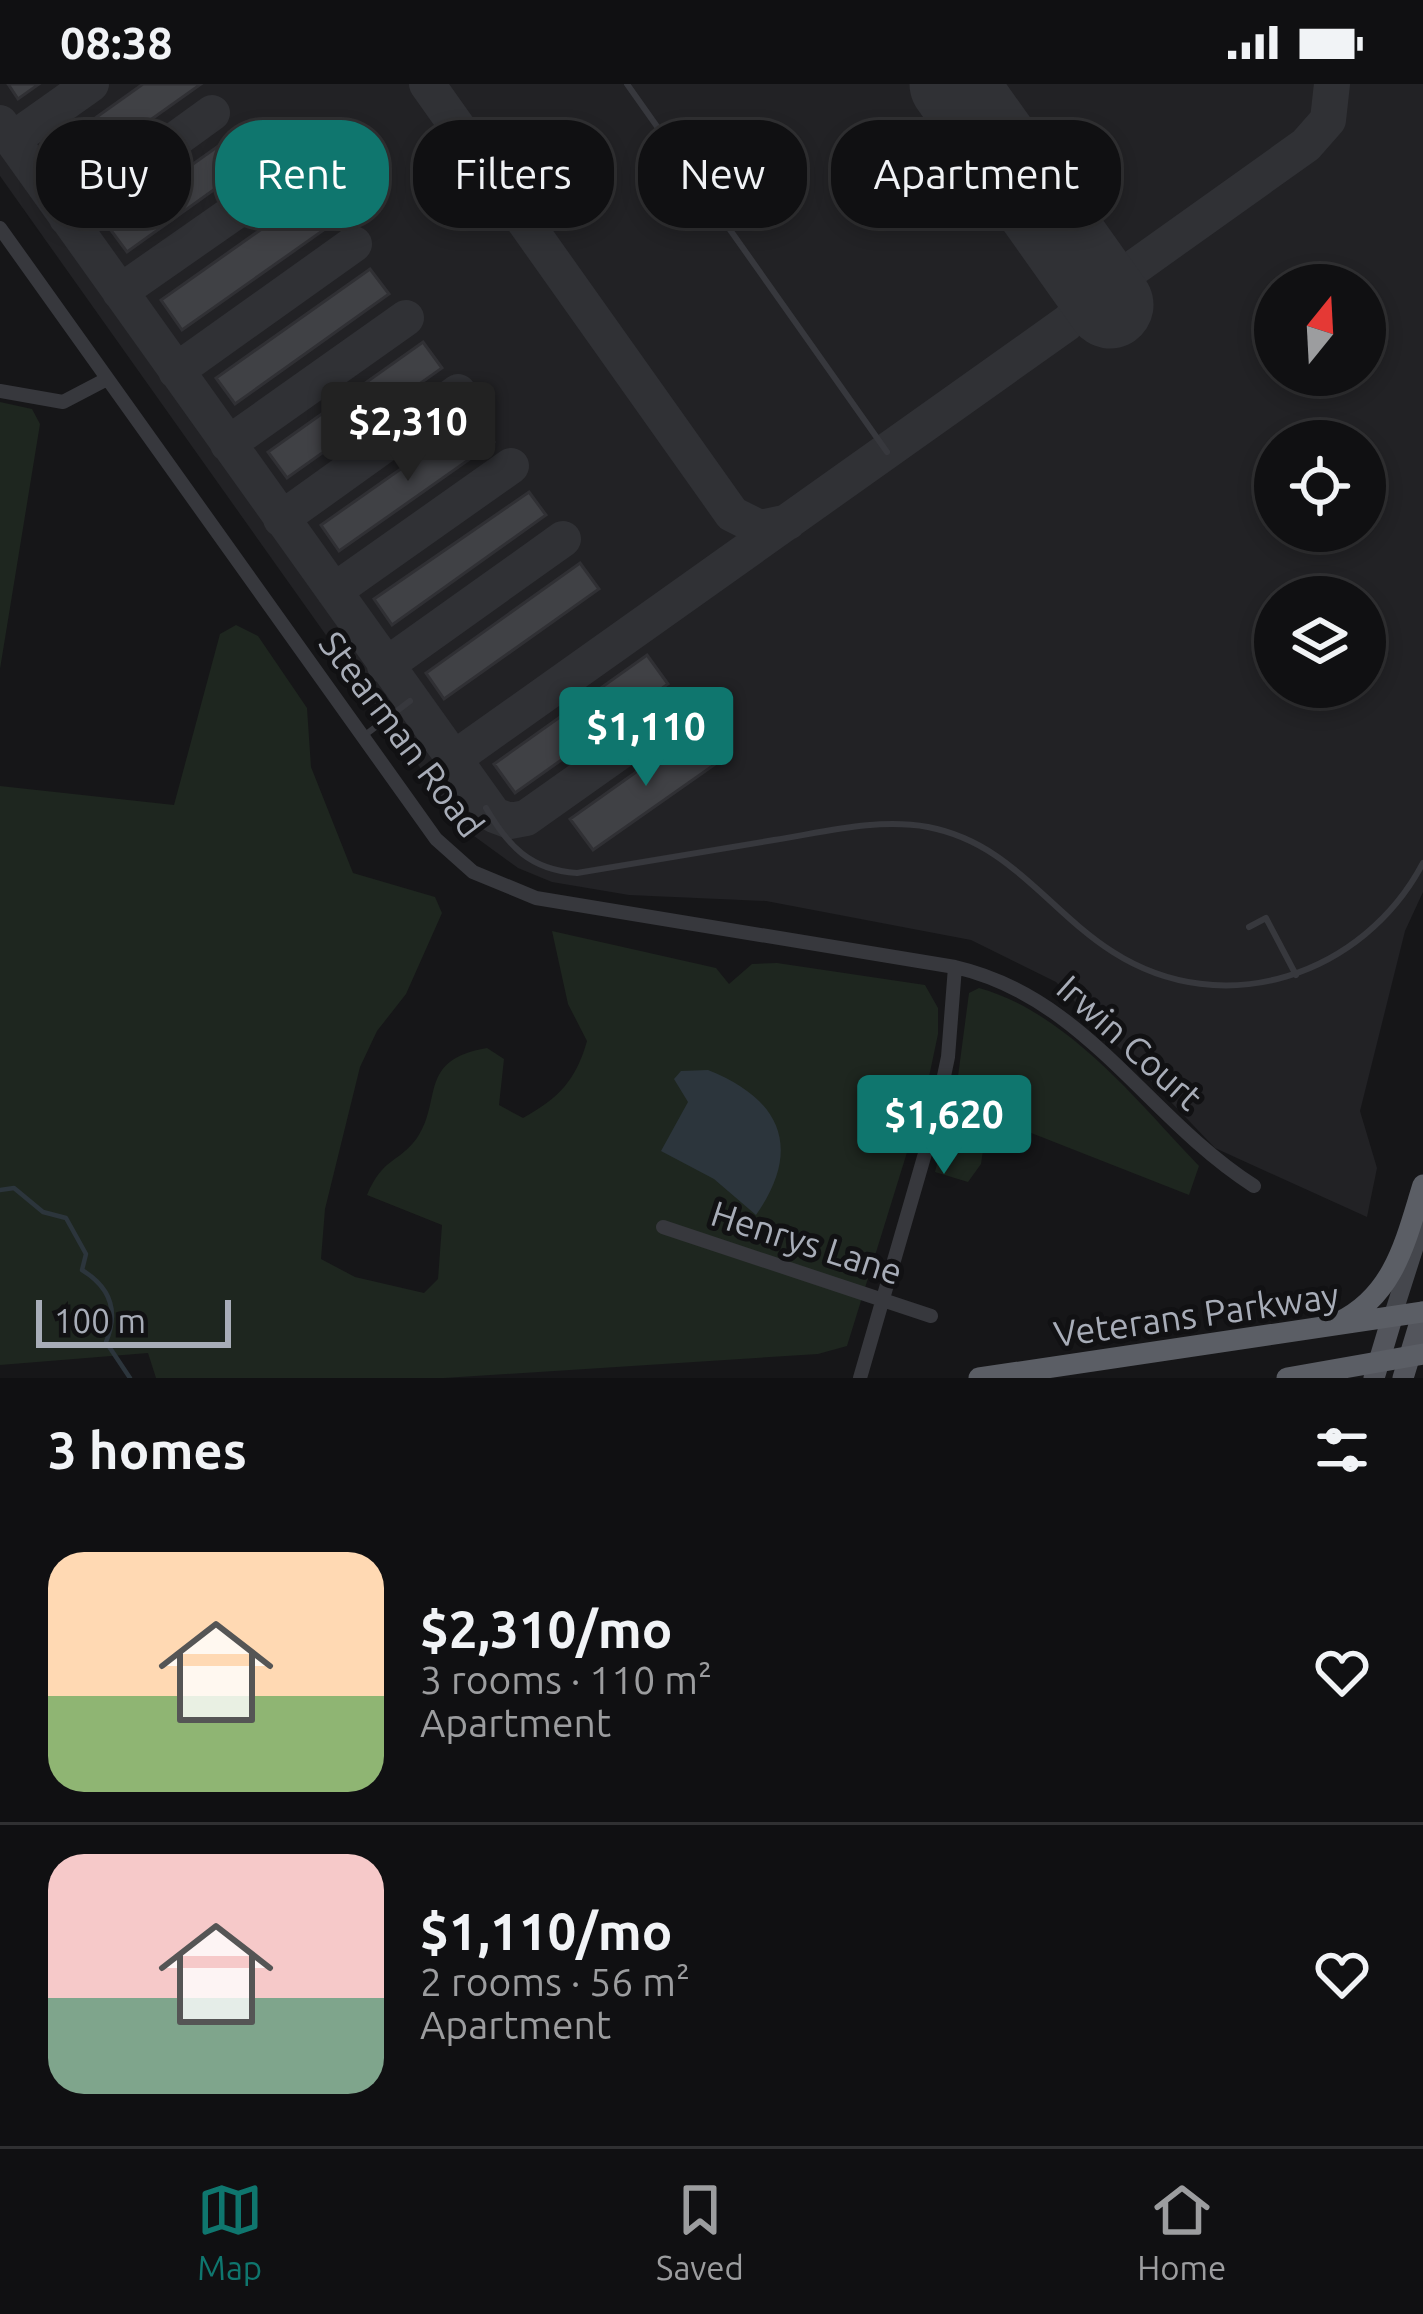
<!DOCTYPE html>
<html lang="en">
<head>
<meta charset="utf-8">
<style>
  :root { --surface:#101012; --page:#19191b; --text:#f1f3f6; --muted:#9c9d9f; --line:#303032; --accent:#0f766e }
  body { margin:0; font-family:Ubuntu,sans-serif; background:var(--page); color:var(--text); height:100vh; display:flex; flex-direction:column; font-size:45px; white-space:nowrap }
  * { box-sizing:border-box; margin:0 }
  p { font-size:39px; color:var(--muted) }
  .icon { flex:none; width:66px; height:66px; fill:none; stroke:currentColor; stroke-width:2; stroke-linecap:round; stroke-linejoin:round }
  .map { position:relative; height:1294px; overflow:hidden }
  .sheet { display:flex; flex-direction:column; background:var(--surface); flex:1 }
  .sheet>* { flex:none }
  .top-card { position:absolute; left:36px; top:36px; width:1353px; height:108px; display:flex; gap:24px }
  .needle { width:78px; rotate:18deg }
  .fabs { position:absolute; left:1254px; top:180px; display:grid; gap:24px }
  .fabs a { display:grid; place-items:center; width:132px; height:132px; border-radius:50%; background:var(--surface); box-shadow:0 6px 18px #0003,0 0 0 3px var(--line); font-size:60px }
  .scale { position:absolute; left:36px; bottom:30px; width:195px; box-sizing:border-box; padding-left:12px; border:6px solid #a8adb8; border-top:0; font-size:33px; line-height:42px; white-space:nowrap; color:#a8adb8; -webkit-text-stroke:9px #111113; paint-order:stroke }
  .price { position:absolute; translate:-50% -102px; padding:0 27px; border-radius:12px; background:var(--accent); color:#fff; font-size:39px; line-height:78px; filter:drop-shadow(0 3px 6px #0008) }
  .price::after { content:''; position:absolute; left:50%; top:72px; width:36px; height:27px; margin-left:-18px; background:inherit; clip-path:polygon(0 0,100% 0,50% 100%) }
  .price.current { background:#222; color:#fff }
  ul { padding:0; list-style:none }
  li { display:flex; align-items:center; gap:36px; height:300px; padding:0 48px }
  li+li { border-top:3px solid var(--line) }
  li span { display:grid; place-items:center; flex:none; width:336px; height:240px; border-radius:36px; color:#555 }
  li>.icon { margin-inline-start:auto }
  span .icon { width:144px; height:144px; fill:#fffc; stroke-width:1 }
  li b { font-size:51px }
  h2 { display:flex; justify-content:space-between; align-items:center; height:144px; padding:0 48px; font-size:51px }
  .chip { padding:0 42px; border-radius:48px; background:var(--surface); box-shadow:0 6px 18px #0003,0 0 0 3px var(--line); font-size:42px; line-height:108px }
  .chip.current { background:var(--accent); color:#fff }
  .status { display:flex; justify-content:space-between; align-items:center; height:84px; padding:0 60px; background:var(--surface); direction:ltr }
  .status svg { height:33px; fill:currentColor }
  .menu { display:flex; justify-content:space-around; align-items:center; height:168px; border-top:3px solid var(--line); background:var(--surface); font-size:33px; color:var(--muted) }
  .menu a { display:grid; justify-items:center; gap:6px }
  .menu .current { color:var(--accent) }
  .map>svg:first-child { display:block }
  .built { fill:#222225; fill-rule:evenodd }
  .green { fill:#1e261f }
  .water { fill:#2c353c }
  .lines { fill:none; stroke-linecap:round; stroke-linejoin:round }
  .stream { stroke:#2c353c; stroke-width:4.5 }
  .taxiway { stroke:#303135; stroke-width:36 }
  .runway { stroke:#303135; stroke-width:87 }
  .building { fill:#404145; stroke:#303034; stroke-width:3 }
  .service { stroke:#37383d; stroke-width:6 }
  .minor { stroke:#37383d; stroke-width:14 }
  .secondary { stroke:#45474d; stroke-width:18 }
  .primary { stroke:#53555c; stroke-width:21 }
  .trunk { stroke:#5b5e65; stroke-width:21 }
  .labels { text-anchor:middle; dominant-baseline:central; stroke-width:10; stroke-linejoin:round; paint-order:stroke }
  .street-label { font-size:36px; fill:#a8adb8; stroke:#111113 }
</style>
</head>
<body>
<div class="status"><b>08:38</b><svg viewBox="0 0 49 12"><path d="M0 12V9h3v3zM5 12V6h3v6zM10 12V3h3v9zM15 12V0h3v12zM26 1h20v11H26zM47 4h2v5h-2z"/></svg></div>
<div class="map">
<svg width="1423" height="1294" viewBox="0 0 1423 1294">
  <rect width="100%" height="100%" fill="#161618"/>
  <path class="built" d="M0 0H1423V808L1405 847 1360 1027 1377 1084 1367 1133 1215 1064 1056 898 971 856 766 817 629 811 552 798 518 784 463 744 0 92ZM1275 201H1365V291H1275ZM1275 357H1365V447H1275ZM1275 513H1365V603H1275Z"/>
  <path class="green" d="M0 318 32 325 40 340 0 585Z
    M236 541 258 552 307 624 311 683 353 789 435 813 442 829 406 910 377 947 360 983 325 1125 321 1175 355 1193 424 1209 438 1195 442 1141 367 1111C383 1073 399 1079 417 1054 443 1016 417 976 487 964L504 975 499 1021 523 1034C559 1014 576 996 587 957L568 920 552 847 716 884 729 900 752 880 777 879 925 901 938 924V950L926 1007 847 1262 818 1270 444 1294H156L148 1269 0 1281V702L174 721 220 550Z
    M979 904C1068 929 1137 1017 1199 1082L1189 1111 988 1032 981 1080 968 1098 935 1088 957 1000 969 909Z"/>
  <path class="water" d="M708 986C781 1015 803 1064 756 1131L714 1095 661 1067 688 1018 674 995 681 987Z"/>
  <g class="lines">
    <path class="stream" d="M0 1106 14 1104 43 1128 66 1134 86 1170 82 1186C110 1203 119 1227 106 1258L130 1294"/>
    <path class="taxiway" d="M427 0 732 430 760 444 788 438
      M0 39 494 731 510 737 526 734 663 637
      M12 56 91 0
      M67 134 212 29
      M120 208 286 92
      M176 287 354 160
      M228 360 406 234
      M281 435 458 308
      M334 507 511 382
      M385 582 563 455
      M452 676 1067 239 1100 208 1306 61 1328 36 1332 0"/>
    <path class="runway" d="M953 0 1110 221"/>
  </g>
  <path class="building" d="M8 0H39L18 15Z
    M143 0H201L73 91 53 64Z
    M238 48 257 75 127 168 107 141Z
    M314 108 335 138 182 246 161 216Z
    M370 185 389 210 235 320 216 294Z
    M423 258 442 284 287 394 268 368Z
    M476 332 494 358 339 467 321 441Z
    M529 408 546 431 392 541 374 515Z
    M580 479 599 505 444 615 426 589Z
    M647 571 668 600 515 709 494 680Z
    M698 644 721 676 593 766 570 735Z"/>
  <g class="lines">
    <path class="service" d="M627 0 887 368
      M365 651 410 617
      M486 724C508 762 530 786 577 789 643 778 709 767 774 756 825 748 877 734 928 743 1011 759 1047 826 1113 868 1224 939 1364 891 1423 779
      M1249 843 1266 834 1296 891"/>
    <path class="minor" d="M0 144 436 755 473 788 536 814 955 883C1086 913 1146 1033 1254 1102
      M0 307 63 318 107 295
      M663 1143 931 1232
      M860 1294 935 1035 948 973 955 883"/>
    <path class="secondary" d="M1392 1234 1423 1137"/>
    <path class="primary" d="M1374 1294 1392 1234
      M1403 1294 1423 1228"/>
    <path class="trunk" d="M1339 1238C1395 1211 1406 1155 1423 1101
      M979 1294 1423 1228
      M1287 1294 1423 1270"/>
  </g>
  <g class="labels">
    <g class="street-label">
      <text transform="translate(402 650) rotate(53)">Stearman Road</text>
      <text transform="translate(1130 958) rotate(42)">Irwin Court</text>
      <text transform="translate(807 1158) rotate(18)">Henrys Lane</text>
      <text transform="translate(1196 1230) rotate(-8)">Veterans Parkway</text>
    </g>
  </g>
</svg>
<div class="fabs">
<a><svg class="needle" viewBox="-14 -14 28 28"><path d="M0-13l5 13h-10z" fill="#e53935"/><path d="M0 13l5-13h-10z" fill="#9c9d9f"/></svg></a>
<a><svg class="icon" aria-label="locate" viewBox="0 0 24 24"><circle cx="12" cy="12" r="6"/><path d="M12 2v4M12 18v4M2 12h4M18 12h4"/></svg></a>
<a><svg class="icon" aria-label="layers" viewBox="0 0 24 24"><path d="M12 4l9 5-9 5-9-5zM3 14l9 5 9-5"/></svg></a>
</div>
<div class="scale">100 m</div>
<b class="price current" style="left:408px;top:400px">$2,310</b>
<b class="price" style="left:646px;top:705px">$1,110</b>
<b class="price" style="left:944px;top:1093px">$1,620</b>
<div class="top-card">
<a class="chip">Buy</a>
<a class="chip current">Rent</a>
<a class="chip">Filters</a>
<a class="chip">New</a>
<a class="chip">Apartment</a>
</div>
</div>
<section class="sheet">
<h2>3 homes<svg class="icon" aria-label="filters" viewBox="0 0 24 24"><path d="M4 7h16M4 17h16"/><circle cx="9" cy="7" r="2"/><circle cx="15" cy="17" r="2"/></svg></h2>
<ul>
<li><span style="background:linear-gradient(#ffd9b3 60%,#8fb573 0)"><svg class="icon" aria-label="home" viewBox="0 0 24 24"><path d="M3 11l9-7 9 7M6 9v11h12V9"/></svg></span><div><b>$2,310/mo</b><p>3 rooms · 110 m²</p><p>Apartment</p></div><svg class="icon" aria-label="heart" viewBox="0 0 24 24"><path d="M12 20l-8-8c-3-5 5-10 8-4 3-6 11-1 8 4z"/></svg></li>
<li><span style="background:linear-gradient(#f6c9c9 60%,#7fa58c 0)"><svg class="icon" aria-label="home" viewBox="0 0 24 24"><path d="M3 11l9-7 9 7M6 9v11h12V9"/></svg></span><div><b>$1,110/mo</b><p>2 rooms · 56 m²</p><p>Apartment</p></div><svg class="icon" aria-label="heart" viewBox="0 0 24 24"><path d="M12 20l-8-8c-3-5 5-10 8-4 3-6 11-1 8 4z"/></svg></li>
</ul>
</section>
<nav class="menu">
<a class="current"><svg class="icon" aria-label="map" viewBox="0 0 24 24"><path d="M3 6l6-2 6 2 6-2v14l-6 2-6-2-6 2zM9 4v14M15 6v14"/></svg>Map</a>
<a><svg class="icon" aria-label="saved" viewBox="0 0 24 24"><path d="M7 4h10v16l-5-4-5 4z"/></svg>Saved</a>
<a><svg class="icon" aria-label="home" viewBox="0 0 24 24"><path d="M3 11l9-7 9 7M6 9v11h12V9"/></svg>Home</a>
</nav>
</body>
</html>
